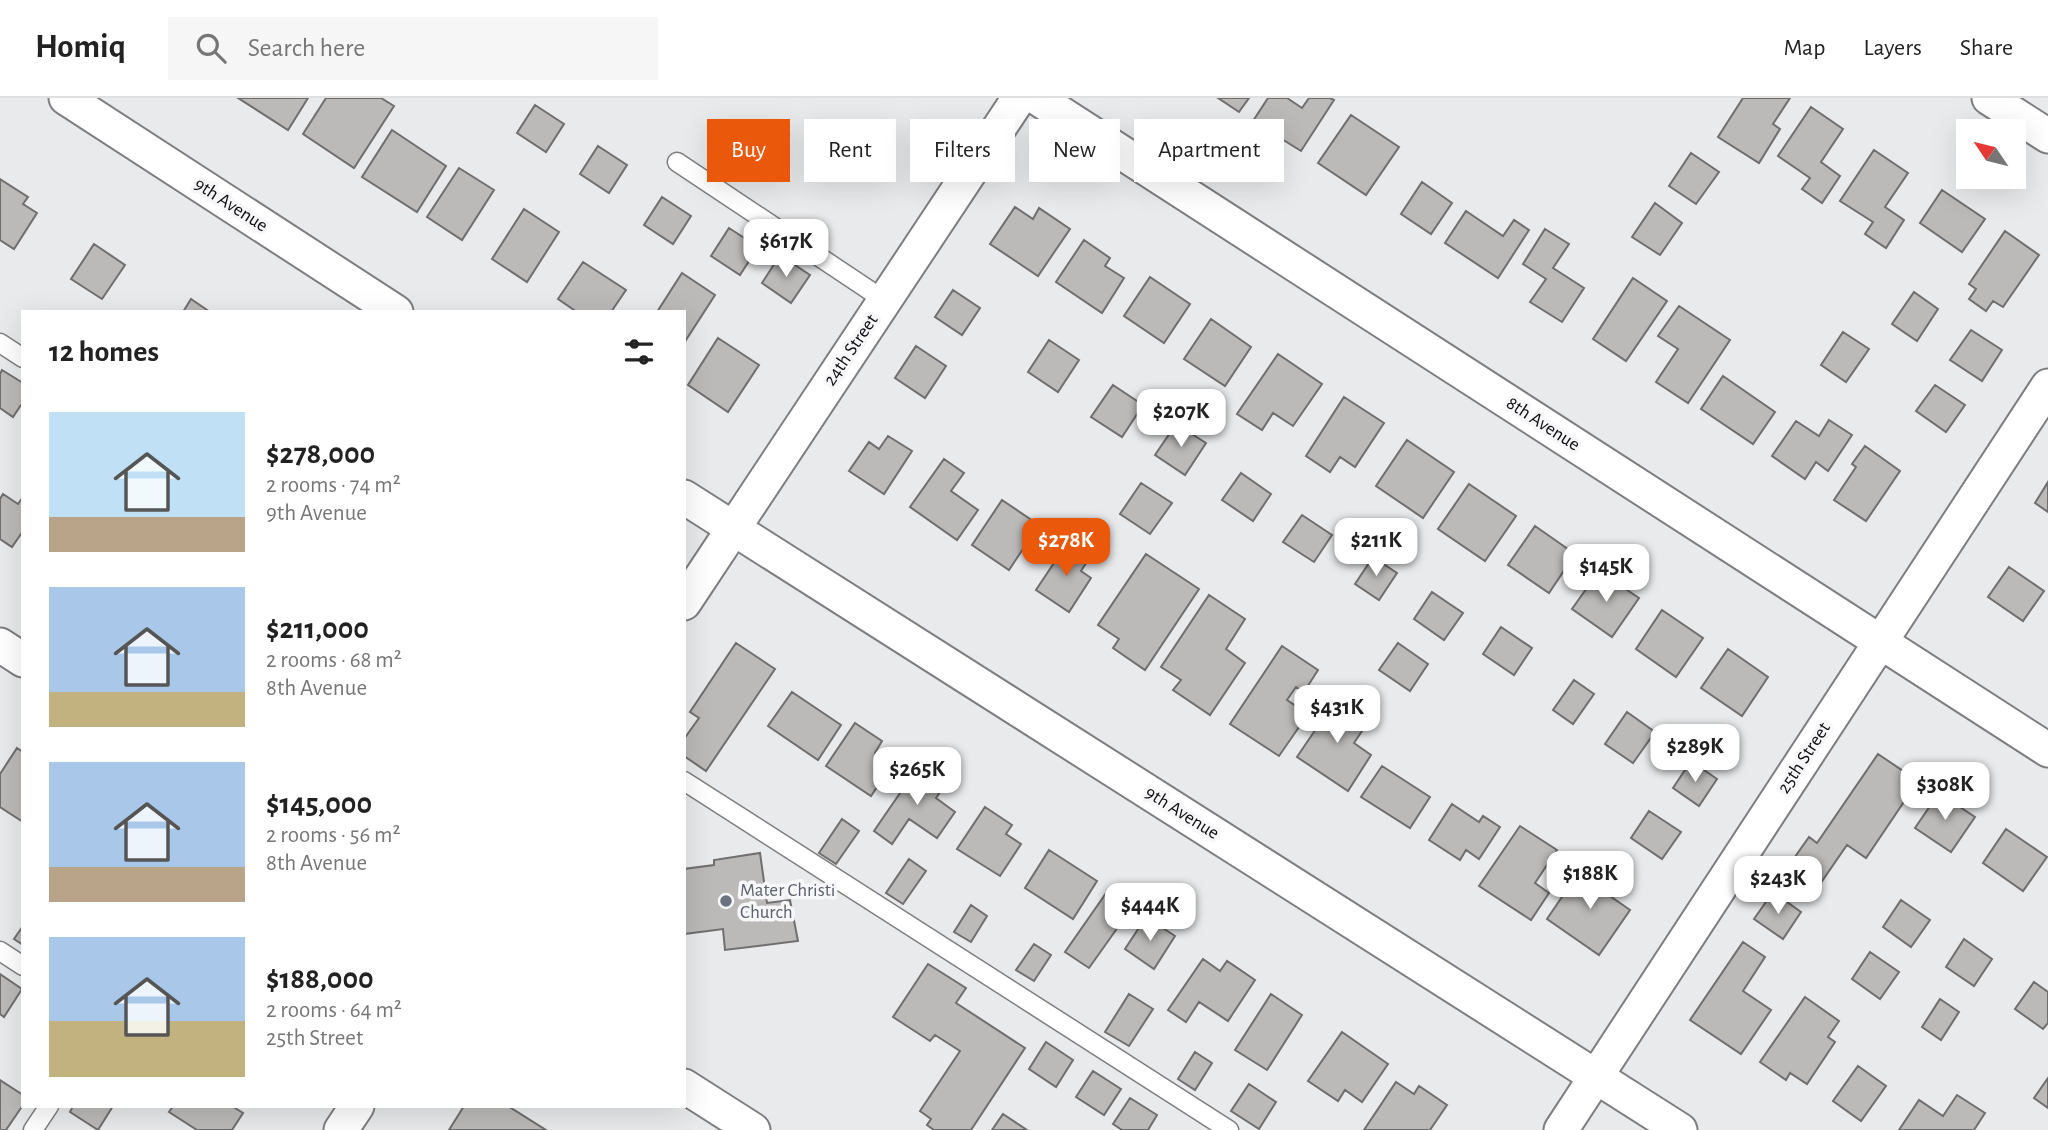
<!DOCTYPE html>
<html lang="en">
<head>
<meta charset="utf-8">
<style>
  :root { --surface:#fff; --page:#f6f6f6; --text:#222; --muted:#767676; --line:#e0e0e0; --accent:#ea580c }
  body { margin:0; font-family:"Alegreya Sans",sans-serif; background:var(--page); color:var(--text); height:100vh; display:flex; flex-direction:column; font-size:26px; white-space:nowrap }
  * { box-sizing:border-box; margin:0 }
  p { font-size:23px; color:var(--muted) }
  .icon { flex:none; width:38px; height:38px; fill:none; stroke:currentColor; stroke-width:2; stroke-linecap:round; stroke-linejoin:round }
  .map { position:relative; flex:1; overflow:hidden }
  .drawer { position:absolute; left:21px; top:212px; width:665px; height:798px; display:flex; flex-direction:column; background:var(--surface); border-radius:0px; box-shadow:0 7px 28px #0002 }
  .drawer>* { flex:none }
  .top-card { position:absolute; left:707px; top:21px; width:665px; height:63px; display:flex; gap:14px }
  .needle { width:46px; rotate:305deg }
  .controls { position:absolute; left:1956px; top:21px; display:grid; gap:14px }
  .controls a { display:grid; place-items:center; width:70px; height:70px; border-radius:0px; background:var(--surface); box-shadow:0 7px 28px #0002; font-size:35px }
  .price { position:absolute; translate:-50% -60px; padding:0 16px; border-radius:14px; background:#fff; color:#222; font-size:23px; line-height:46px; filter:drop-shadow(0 2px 4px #0008) }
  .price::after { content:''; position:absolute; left:50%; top:42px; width:21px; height:16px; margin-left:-10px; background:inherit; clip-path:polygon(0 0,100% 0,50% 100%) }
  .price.current { background:var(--accent); color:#fff }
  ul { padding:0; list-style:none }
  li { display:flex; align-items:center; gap:21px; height:175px; padding:0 28px }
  li span { display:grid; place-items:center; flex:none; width:196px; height:140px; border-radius:0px; color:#555 }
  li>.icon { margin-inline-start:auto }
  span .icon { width:84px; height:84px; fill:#fffc; stroke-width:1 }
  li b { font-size:30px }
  h2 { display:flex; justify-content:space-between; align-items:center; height:84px; padding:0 28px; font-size:30px }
  .chip { padding:0 24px; border-radius:0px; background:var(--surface); box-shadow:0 7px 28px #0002; font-size:24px; line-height:63px }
  .chip.current { background:var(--accent); color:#fff }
  header { display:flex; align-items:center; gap:42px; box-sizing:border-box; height:98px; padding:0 35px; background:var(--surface); border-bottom:2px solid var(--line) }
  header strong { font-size:33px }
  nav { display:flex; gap:38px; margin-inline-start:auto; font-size:24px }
  .search { width:490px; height:63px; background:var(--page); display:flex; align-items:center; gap:18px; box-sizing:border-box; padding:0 24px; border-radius:0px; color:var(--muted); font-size:26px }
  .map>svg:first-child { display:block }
  .building { fill:#bbbab9; stroke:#706e6e; stroke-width:2 }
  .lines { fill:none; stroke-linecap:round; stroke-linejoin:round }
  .lane-casing { stroke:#7e7e80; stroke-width:21 }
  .street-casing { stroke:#7e7e80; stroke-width:37 }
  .lane { stroke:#fff; stroke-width:18 }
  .street { stroke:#fff; stroke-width:33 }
  .worship-dot { fill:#6b7280; stroke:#f7f7f9; stroke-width:2.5 }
  .labels { text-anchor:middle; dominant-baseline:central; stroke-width:7; stroke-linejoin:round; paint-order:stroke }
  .street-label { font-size:19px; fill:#0c0d0d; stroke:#f7f7f9 }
  .worship-label { font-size:19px; fill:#5b616d; stroke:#f7f7f9; text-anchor:start }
</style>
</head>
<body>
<header>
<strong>Homiq</strong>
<div class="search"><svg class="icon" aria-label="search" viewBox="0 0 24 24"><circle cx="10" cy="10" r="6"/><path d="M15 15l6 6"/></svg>Search here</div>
<nav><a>Map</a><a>Layers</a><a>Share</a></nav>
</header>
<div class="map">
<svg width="2048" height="1032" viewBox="0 0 2048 1032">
  <rect width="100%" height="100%" fill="#e9eaeb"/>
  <path class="building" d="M238 0H308L288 32Z
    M326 0H381L394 8 354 70 303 36Z
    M1218 0H1249L1239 14Z
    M1268 0H1287L1302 10 1309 0H1330L1334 2 1301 53 1253 23Z
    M1743 0H1790L1773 26 1780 31 1759 65 1718 39Z
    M535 7 564 26 546 54 517 35Z
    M1811 9 1843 31 1821 64 1840 78 1822 105 1802 91 1810 80 1778 58Z
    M1351 17 1399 49 1366 97 1318 65Z
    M392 32 446 68 417 114 362 79Z
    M598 48 627 67 609 95 580 76Z
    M1874 52 1908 75 1885 109 1904 122 1886 150 1865 136 1873 124 1840 103Z
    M1691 55 1719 74 1696 106 1669 88Z
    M459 70 494 92 462 142 427 119Z
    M0 81 28 99 23 106 37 115 14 151 0 142Z
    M1422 84 1452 105 1431 136 1401 116Z
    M1942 92 1985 121 1962 154 1920 125Z
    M662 99 691 118 673 146 644 127Z
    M1655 105 1682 125 1660 157 1632 139Z
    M1015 109 1033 121 1039 110 1070 131 1038 178 990 146Z
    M524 111 559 134 527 184 492 161Z
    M1466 113 1503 138 1514 122 1529 132 1498 180 1445 145Z
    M729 130 758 149 740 177 711 158Z
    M1545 131 1569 146 1553 170 1584 190 1562 224 1530 204 1546 181 1523 166Z
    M2005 133 2039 157 2003 209 1993 203 1986 213 1969 201 1976 191 1969 186Z
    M1084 142 1110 160 1105 168 1124 180 1102 215 1056 184Z
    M94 146 125 167 102 201 71 181Z
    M780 157 810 177 791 205 762 185Z
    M583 164 626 192 611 214H577L558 201Z
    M682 175 715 197 684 245V214H657Z
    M1150 179 1190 206 1164 245 1124 218Z
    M1633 180 1667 203 1626 263 1593 241Z
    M953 192 980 210 962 237 935 219Z
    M1914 194 1938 211 1917 243 1892 226Z
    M191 201 210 214H183Z
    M1679 208 1730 242 1688 305 1656 284 1678 251 1658 238Z
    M1211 221 1251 249 1225 288 1184 261Z
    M1971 232 2002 252 1982 283 1950 262Z
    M1843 234 1869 251 1846 284 1821 267Z
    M718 240 759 267 728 314 688 287Z
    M1049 242 1079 262 1058 294 1028 274Z
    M916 248 946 268 925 300 895 280Z
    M1278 256 1322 286 1293 328 1273 315 1262 332 1237 316Z
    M2 272 23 285V304L13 319 0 310V276Z
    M1723 278 1775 314 1753 346 1701 311Z
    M1113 287 1143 307 1122 339 1091 319Z
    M1935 287 1965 307 1946 334 1916 313Z
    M1344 299 1384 325 1355 369 1340 359 1330 374 1306 358Z
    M1829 322 1852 337 1828 373 1816 364 1805 381 1772 358 1796 323 1819 338Z
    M1176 326 1206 345 1185 377 1155 357Z
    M888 338 912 353 884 396 849 373 869 344 879 351Z
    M1407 342 1454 374 1423 420 1376 388Z
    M1865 348 1900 373 1866 423 1834 402 1856 369 1852 366Z
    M944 361 964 375 951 393 978 412 957 442 910 409Z
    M1241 375 1271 396 1253 423 1222 402Z
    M2048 384V414L2035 405Z
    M1141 385 1172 405 1150 436 1120 416Z
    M1469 386 1516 418 1485 463 1438 431Z
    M3 396 18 406 23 399V433L12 449 0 441V401Z
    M1002 402 1039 427 1009 472 972 447Z
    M1302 417 1332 437 1314 464 1283 444Z
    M1535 428 1575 456 1549 495 1508 467Z
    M1068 444 1090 459 1081 473 1091 480 1069 514 1036 492Z
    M1146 456 1199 491 1145 572 1113 550 1119 541 1098 527Z
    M1373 459 1397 475 1379 502 1355 486Z
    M2009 469 2044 493 2023 523 1988 499Z
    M1599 473 1639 500 1612 539 1572 511Z
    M1432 494 1463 515 1444 542 1414 521Z
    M1209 497 1245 521 1226 551 1245 565 1210 617 1173 592 1181 582 1161 569Z
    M1662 512 1703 540 1676 579 1636 551Z
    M1501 529 1532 550 1514 577 1483 556Z
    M736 545 775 571 706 673 684 658V641L699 620 690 614Z
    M1398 545 1428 566 1410 593 1379 572Z
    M1282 548 1318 572 1304 594 1296 589 1287 602 1308 616 1279 658 1230 626Z
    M1728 551 1768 579 1742 618 1701 590Z
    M1574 582 1594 596 1573 626 1553 612Z
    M792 594 841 627 818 662 768 628Z
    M1337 596 1364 615 1354 628 1362 633 1354 645 1371 657 1348 693 1297 659 1320 625 1318 624Z
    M1627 614 1655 634 1633 665 1605 646Z
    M855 625 882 643 875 655 892 667 871 698 826 668Z
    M17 650 23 654V724L0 709V676Z
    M1878 656 1918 683 1866 760 1847 747 1820 786 1790 766 1809 739 1817 745Z
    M1691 663 1717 681 1699 708 1673 690Z
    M920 666 947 684 936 700 955 714 937 740 909 721 892 746 874 733Z
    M1382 668 1430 699 1410 730 1361 699Z
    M1939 695 1975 719 1951 754 1915 730Z
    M1452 706 1479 724 1483 718 1500 729 1479 761 1466 752 1460 762 1429 742Z
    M985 709 1012 727 1006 736 1021 746 1000 778 957 751Z
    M1649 713 1681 734 1662 761 1631 740Z
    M842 721 859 733 836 766 819 755Z
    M1520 728 1557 752 1535 785 1549 795 1531 822 1479 788Z
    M2006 731 2047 759 2023 793 1983 765Z
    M1049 752 1097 783 1073 821 1025 790Z
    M760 755 767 805 790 802 798 843 725 852 723 831 684 836V771L714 767V762Z
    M909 761 926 773 903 806 886 795Z
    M1599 769 1620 783 1610 798 1630 812 1599 857 1547 821 1577 777 1588 785Z
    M1109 791 1133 808 1089 870 1065 854Z
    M1773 794 1801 814 1783 841 1754 821Z
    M1901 802 1930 822 1911 849 1883 829Z
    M971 807 987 818 971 844 954 834Z
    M1146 819 1175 838 1154 871 1125 851Z
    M23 828V847L14 841Z
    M1964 841 1992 861 1974 888 1946 869Z
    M1743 844 1765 859 1743 893 1771 912 1741 956 1690 922Z
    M1034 846 1051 857 1034 883 1016 872Z
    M1870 854 1899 874 1880 901 1852 881Z
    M1203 861 1220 873 1227 863 1255 882 1228 923 1199 904 1186 924 1168 912Z
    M928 866 966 890 956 905 1025 950 971 1032H934L927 1027 931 1021 920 1013 960 953 935 937 930 943 893 919Z
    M0 876 22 891 4 919 0 916Z
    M2034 884 2048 894V925L2043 931 2015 911Z
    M1129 896 1153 911 1129 948 1105 934Z
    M1271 896 1302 917 1267 972 1235 952Z
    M1805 899 1839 923 1828 939 1835 944 1807 986 1790 975 1786 982 1760 964Z
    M1940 901 1959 914 1941 942 1922 929Z
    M1342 934 1388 966 1362 1004 1345 992 1338 1003 1308 983Z
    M1046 944 1073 962 1056 989 1029 971Z
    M1195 954 1212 965 1195 992 1178 981Z
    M1858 968 1886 988 1861 1023 1833 1003Z
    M1093 973 1121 991 1104 1017 1076 999Z
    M2048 980V1010L2034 1000Z
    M0 982 23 997V1007L6 1032H0Z
    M1396 984 1414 996 1419 988 1447 1007 1430 1032H1364Z
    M1249 986 1276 1004 1259 1031 1231 1013Z
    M1957 997 1985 1015 1974 1032H1899L1919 1002 1943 1018Z
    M1130 1000 1157 1017 1148 1032H1122L1113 1026Z
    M73 1008H113L98 1032 70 1014Z
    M173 1008H232L243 1015 232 1032H197L169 1014Z
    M464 1008H508L546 1032H449Z
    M1003 1016 1027 1032H992Z"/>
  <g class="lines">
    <defs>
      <path id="lane" d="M677 64 884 202
        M0 245 23 260
        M684 683 1229 1032
        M0 853 23 868
        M33 1032 49 1008"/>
      <path id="street" d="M66 0 396 214
        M1037 0 2048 652
        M1989 0 2048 38
        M684 399 1680 1032
        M684 505 1019 0
        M0 547 23 562
        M684 988 753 1032
        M341 1032 357 1008
        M1561 1032 2048 288"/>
    </defs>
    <use href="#lane" class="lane-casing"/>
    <use href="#street" class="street-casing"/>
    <use href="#lane" class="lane"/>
    <use href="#street" class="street"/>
  </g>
  <circle class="worship-dot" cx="726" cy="803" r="7"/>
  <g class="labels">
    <g class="street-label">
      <text transform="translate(231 107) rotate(33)">9th Avenue</text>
      <text transform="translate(851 252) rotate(-56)">24th Street</text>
      <text transform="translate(1543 326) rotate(33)">8th Avenue</text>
      <text transform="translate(1804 660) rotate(-57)">25th Street</text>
      <text transform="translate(1182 715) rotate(32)">9th Avenue</text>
    </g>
    <g class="worship-label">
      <text x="740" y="792">Mater Christi<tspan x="740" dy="22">Church</tspan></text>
    </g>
  </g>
</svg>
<div class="controls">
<a><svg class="needle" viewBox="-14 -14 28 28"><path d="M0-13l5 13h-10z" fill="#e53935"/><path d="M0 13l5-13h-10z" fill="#767676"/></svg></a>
</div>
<b class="price" style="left:786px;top:181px">$617K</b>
<b class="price" style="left:1181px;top:351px">$207K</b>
<b class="price current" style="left:1066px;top:480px">$278K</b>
<b class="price" style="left:1376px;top:480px">$211K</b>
<b class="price" style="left:1606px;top:506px">$145K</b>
<b class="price" style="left:1337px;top:647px">$431K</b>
<b class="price" style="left:1695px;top:686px">$289K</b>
<b class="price" style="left:917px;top:709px">$265K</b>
<b class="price" style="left:1945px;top:724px">$308K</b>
<b class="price" style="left:1590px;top:813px">$188K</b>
<b class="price" style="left:1778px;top:818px">$243K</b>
<b class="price" style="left:1150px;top:845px">$444K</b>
<div class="top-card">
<a class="chip current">Buy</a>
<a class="chip">Rent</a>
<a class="chip">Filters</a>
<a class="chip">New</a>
<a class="chip">Apartment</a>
</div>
<section class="drawer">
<h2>12 homes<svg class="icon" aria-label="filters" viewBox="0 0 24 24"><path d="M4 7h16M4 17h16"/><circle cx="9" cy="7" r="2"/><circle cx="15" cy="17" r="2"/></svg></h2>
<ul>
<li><span style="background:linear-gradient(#bfe0f5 75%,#b9a48a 0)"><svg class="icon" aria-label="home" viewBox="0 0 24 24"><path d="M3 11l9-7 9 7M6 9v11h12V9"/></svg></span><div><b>$278,000</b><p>2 rooms · 74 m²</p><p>9th Avenue</p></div></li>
<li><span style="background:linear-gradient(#a9c7e8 75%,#c2b280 0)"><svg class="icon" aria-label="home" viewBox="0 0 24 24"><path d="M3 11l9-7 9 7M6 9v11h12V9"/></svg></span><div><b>$211,000</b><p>2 rooms · 68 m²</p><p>8th Avenue</p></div></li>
<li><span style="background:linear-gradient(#a9c7e8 75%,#b9a48a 0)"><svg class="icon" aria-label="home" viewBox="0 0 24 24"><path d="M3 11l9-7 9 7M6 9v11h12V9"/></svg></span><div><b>$145,000</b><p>2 rooms · 56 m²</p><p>8th Avenue</p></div></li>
<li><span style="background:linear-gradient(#a9c7e8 60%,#c2b280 0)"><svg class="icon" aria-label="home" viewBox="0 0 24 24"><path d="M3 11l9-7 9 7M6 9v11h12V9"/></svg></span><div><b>$188,000</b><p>2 rooms · 64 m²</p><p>25th Street</p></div></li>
</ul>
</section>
</div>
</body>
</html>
